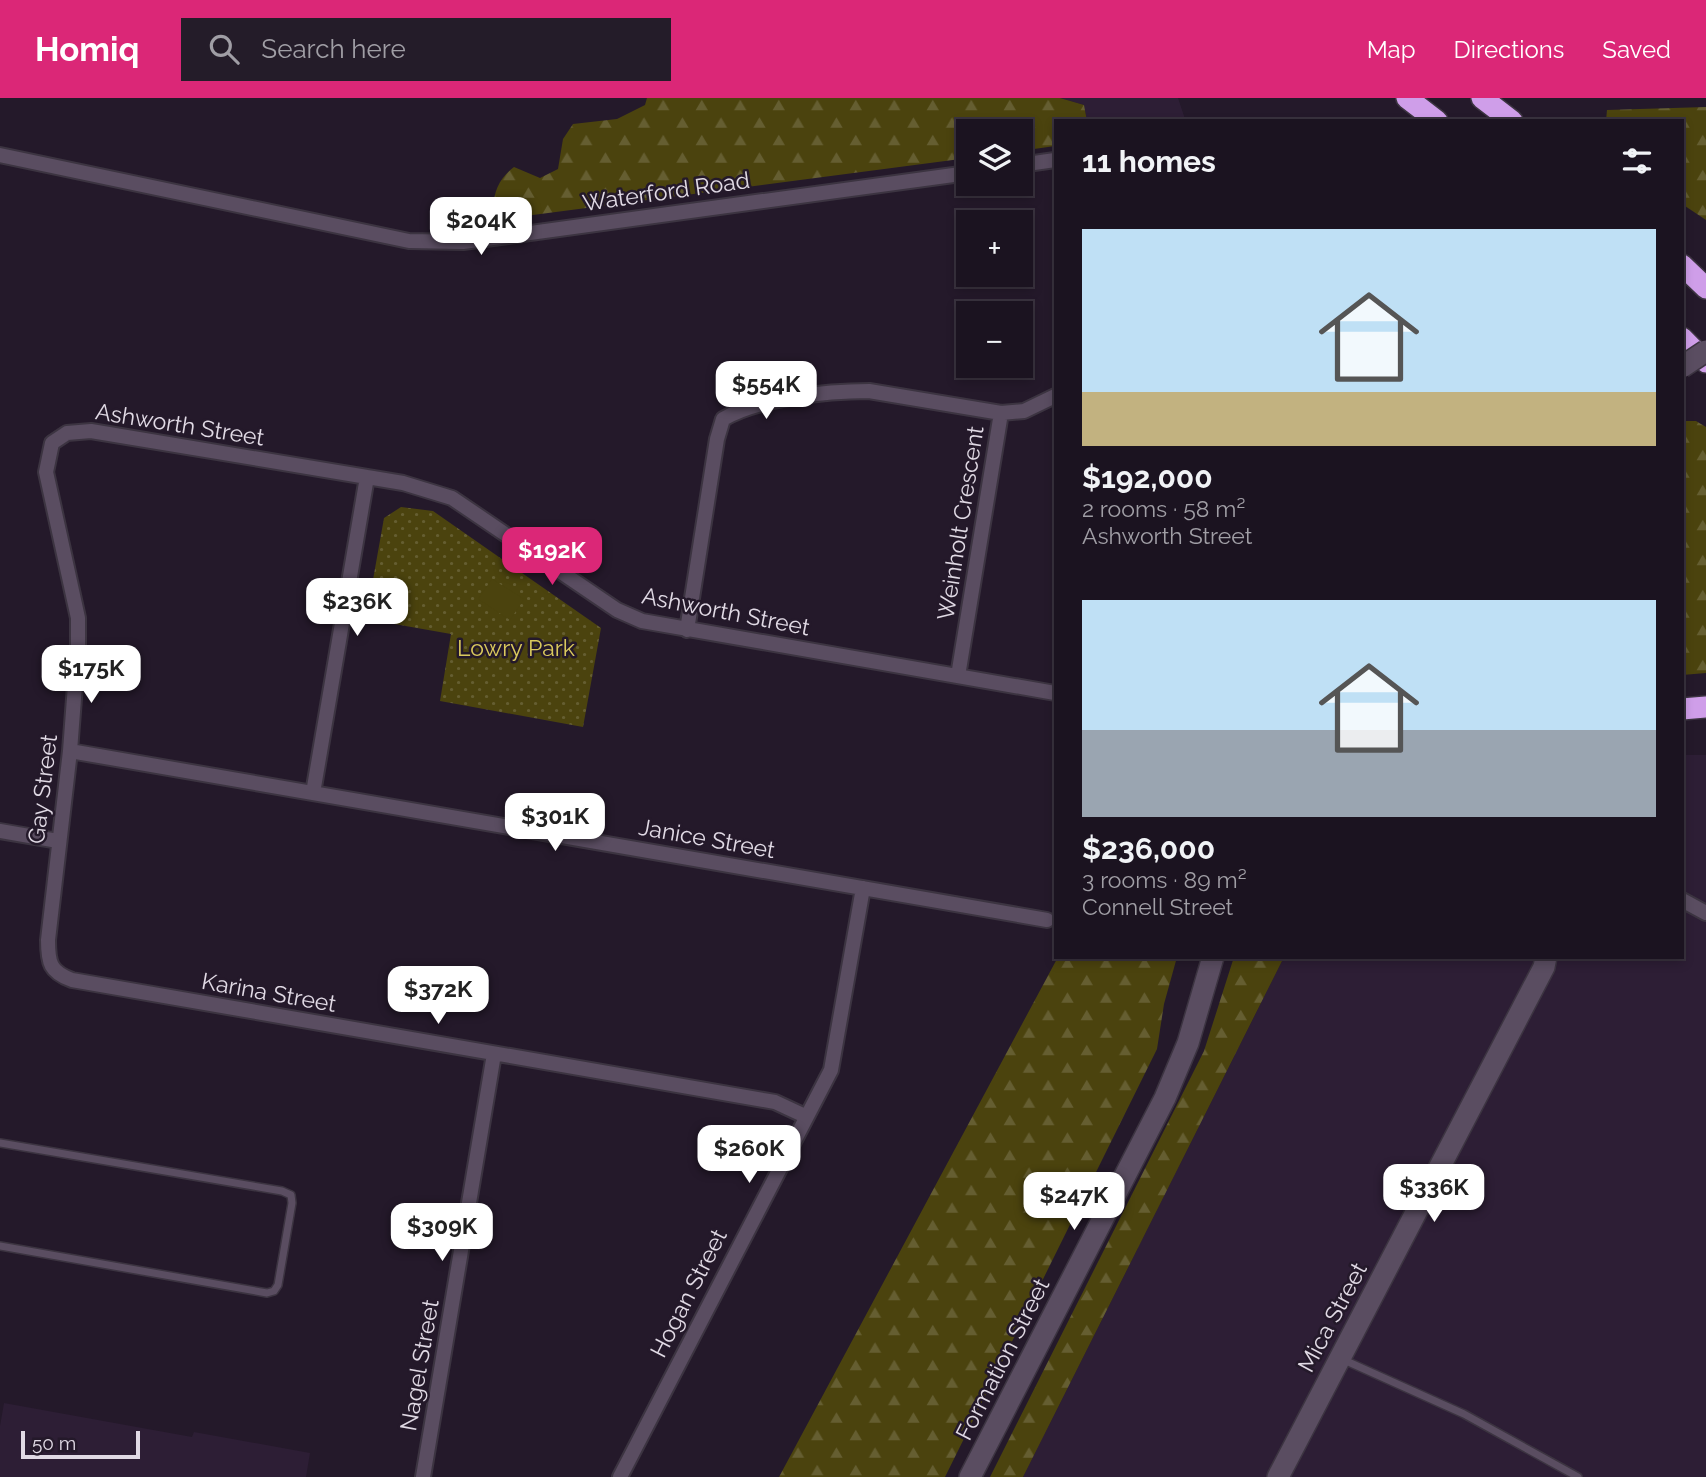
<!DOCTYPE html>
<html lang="en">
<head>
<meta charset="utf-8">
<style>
  :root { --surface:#1b1320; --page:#241c29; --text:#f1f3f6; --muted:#a09ea5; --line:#39323e; --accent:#db2777 }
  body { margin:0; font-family:Raleway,sans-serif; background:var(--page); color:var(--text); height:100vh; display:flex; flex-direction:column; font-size:26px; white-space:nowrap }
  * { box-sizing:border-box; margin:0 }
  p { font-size:23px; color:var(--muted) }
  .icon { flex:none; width:38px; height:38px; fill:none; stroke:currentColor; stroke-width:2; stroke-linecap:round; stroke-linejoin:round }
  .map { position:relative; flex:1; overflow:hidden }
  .sheet { position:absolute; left:1054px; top:21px; width:630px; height:840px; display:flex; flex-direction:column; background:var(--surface); border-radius:0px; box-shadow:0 4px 10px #0003,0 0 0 2px var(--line) }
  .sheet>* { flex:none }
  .tools { position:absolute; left:956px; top:21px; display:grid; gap:14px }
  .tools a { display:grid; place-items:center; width:77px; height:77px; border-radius:0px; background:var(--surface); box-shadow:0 4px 10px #0003,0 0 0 2px var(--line); font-size:35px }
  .scale { position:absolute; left:21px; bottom:18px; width:119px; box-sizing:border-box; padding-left:7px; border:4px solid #e1dae5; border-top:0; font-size:19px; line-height:24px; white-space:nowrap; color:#e1dae5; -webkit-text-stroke:5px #24192a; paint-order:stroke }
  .price { position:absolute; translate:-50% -60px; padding:0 16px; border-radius:14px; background:#fff; color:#222; font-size:23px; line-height:46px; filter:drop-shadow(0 2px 4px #0008) }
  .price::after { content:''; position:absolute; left:50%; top:42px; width:21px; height:16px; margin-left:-10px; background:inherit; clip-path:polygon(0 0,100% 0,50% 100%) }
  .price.on { background:var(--accent); color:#fff }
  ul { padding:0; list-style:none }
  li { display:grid; align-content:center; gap:14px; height:371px; padding:0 28px }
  li span { display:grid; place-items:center; height:217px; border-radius:0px; color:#555 }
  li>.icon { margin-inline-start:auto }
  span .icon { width:126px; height:126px; fill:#fffc; stroke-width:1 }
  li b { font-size:30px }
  h2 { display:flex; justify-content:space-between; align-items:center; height:84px; padding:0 28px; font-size:30px }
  header { display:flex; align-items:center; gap:42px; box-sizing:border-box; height:98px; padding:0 35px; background:var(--accent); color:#fff }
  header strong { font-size:33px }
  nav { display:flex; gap:38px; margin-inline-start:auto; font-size:24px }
  .search { width:490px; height:63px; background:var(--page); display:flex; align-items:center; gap:18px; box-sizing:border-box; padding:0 24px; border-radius:0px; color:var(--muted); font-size:26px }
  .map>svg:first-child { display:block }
  .built { fill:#2d1e35 }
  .grass { fill:url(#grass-dots) }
  .forest { fill:url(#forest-firs) }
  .pitch { fill:#4b430e }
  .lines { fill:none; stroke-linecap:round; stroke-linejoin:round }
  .lane-casing { stroke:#3c3441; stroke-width:10 }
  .street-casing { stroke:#3c3441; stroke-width:18 }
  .secondary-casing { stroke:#3c3441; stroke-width:24 }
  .highway-casing { stroke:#3c3441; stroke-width:24 }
  .lane { stroke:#5a4d61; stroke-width:7 }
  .street { stroke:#5a4d61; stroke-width:14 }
  .secondary { stroke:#5a4d61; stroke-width:21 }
  .highway { stroke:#cf9ee9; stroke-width:21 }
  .secondary-bridge-casing { stroke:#3c3441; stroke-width:24; stroke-linecap:butt }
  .secondary-bridge { stroke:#5a4d61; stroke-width:21 }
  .labels { text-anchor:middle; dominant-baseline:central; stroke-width:5; stroke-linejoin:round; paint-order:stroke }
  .street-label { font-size:23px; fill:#e1dae5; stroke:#24192a }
  .park-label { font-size:23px; fill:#dac95d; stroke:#24192a }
</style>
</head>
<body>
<header>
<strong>Homiq</strong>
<div class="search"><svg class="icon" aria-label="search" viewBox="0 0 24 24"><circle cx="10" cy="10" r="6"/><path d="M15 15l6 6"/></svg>Search here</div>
<nav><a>Map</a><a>Directions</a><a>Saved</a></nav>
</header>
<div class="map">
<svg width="1706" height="1379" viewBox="0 0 1706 1379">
  <defs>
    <pattern id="grass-dots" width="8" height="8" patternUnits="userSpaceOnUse" patternTransform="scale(1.75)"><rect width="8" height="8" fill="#4b430e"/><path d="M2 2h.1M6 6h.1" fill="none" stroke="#655e31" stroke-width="1.8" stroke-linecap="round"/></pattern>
    <pattern id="forest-firs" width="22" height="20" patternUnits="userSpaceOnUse" patternTransform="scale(1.75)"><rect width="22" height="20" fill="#4b430e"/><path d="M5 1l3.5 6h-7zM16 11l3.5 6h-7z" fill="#655e31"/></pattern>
  </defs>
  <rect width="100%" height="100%" fill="#24192a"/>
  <path class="built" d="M1060 0H1178L1185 21 1087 23 1084 7Z
    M1682 657H1706V1379H1023L1284 859H1682Z
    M4 1305 192 1339 194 1334 310 1355 306 1379H0V1328Z"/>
  <path class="grass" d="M401 409 433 413 601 530 583 629 440 603 451 536 366 521 384 420Z"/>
  <path class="forest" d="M647 0H1060L1084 7 1087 23H1055V48L1020 53V33H968V60L495 122C491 100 496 83 514 69L540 80 558 71 563 41 573 26 617 21 645 7Z
    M1706 9V122L1682 106V23H1606L1607 12Z
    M1682 323H1696L1706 329V575L1682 577Z
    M1058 859H1177L1164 906 1157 951 945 1379H779Z
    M1234 859H1284L1023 1379H990L1204 953Z"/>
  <path class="pitch" d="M492 481 524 501 510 522 478 501Z"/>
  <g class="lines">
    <defs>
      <path id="lane" d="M0 1045 282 1093 291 1097 292 1105 278 1187 274 1193 267 1195 0 1148
        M1344 1262 1464 1316 1578 1379"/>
      <path id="street" d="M0 57 409 143 463 144 508 138 968 75
        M1020 67 1055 62
        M687 532 717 341 723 321C759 300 827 293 869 293L1001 315 1024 313 1055 298
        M958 578 1001 315
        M70 653 1047 822
        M313 695 367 379
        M0 733 58 743
        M1682 802 1706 815
        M805 1018 775 1004 72 882C50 874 48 865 48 842L70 653 78 548V520L46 374 52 345 67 335 91 333 403 385 452 400 617 512 642 523 1055 595
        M423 1379 494 956
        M620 1379 831 972 863 790"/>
      <path id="secondary" d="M970 1379 1165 1000 1188 945 1213 859
        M1278 1379 1544 869 1546 859"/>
      <path id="highway" d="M1407 0 1437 23
        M1482 0 1512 23
        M1682 167 1706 190
        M1682 240 1706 264
        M1682 611 1706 609"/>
    </defs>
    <use href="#lane" class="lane-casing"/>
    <use href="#street" class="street-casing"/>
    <use href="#secondary" class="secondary-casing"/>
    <use href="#highway" class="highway-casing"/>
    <use href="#lane" class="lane"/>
    <use href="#street" class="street"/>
    <use href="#secondary" class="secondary"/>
    <use href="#highway" class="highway"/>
    <defs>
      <path id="secondary-bridge" d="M1682 269 1706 253"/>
    </defs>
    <use href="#secondary-bridge" class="secondary-bridge-casing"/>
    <use href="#secondary-bridge" class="secondary-bridge"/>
  </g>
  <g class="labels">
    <g class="street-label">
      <text transform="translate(666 93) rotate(-8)">Waterford Road</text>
      <text transform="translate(180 326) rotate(9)">Ashworth Street</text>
      <text transform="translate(960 425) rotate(-81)">Weinholt Crescent</text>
      <text transform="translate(726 513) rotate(11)">Ashworth Street</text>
      <text transform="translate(42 691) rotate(-83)">Gay Street</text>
      <text transform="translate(707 740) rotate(10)">Janice Street</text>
      <text transform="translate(269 894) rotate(10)">Karina Street</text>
      <text transform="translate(688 1195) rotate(-63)">Hogan Street</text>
      <text transform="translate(1332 1219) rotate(-62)">Mica Street</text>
      <text transform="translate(1002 1261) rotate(-63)">Formation Street</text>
      <text transform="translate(419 1267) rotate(-80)">Nagel Street</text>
    </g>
    <g class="park-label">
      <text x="516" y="549">Lowry Park</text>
    </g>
  </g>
</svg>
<div class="tools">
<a><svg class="icon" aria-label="layers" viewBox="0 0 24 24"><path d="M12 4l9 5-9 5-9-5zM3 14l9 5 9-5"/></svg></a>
<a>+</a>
<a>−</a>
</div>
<div class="scale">50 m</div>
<b class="price" style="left:481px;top:159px">$204K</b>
<b class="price" style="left:766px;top:323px">$554K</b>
<b class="price on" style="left:552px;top:489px">$192K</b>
<b class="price" style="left:357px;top:540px">$236K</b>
<b class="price" style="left:91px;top:607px">$175K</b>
<b class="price" style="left:555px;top:755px">$301K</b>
<b class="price" style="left:438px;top:928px">$372K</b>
<b class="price" style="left:749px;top:1087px">$260K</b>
<b class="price" style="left:1434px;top:1126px">$336K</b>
<b class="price" style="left:1074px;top:1134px">$247K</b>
<b class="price" style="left:442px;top:1165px">$309K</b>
<section class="sheet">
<h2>11 homes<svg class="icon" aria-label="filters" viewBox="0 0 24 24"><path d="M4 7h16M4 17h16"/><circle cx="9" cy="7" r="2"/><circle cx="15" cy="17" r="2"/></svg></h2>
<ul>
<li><span style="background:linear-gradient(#bfe0f5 75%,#c2b280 0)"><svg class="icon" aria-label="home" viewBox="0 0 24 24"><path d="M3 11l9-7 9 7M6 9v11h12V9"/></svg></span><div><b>$192,000</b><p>2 rooms · 58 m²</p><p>Ashworth Street</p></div></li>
<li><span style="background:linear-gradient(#bfe0f5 60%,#9aa5b1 0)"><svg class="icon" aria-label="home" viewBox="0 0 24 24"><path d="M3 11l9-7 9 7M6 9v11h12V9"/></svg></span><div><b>$236,000</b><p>3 rooms · 89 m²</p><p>Connell Street</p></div></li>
</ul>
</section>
</div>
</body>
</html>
